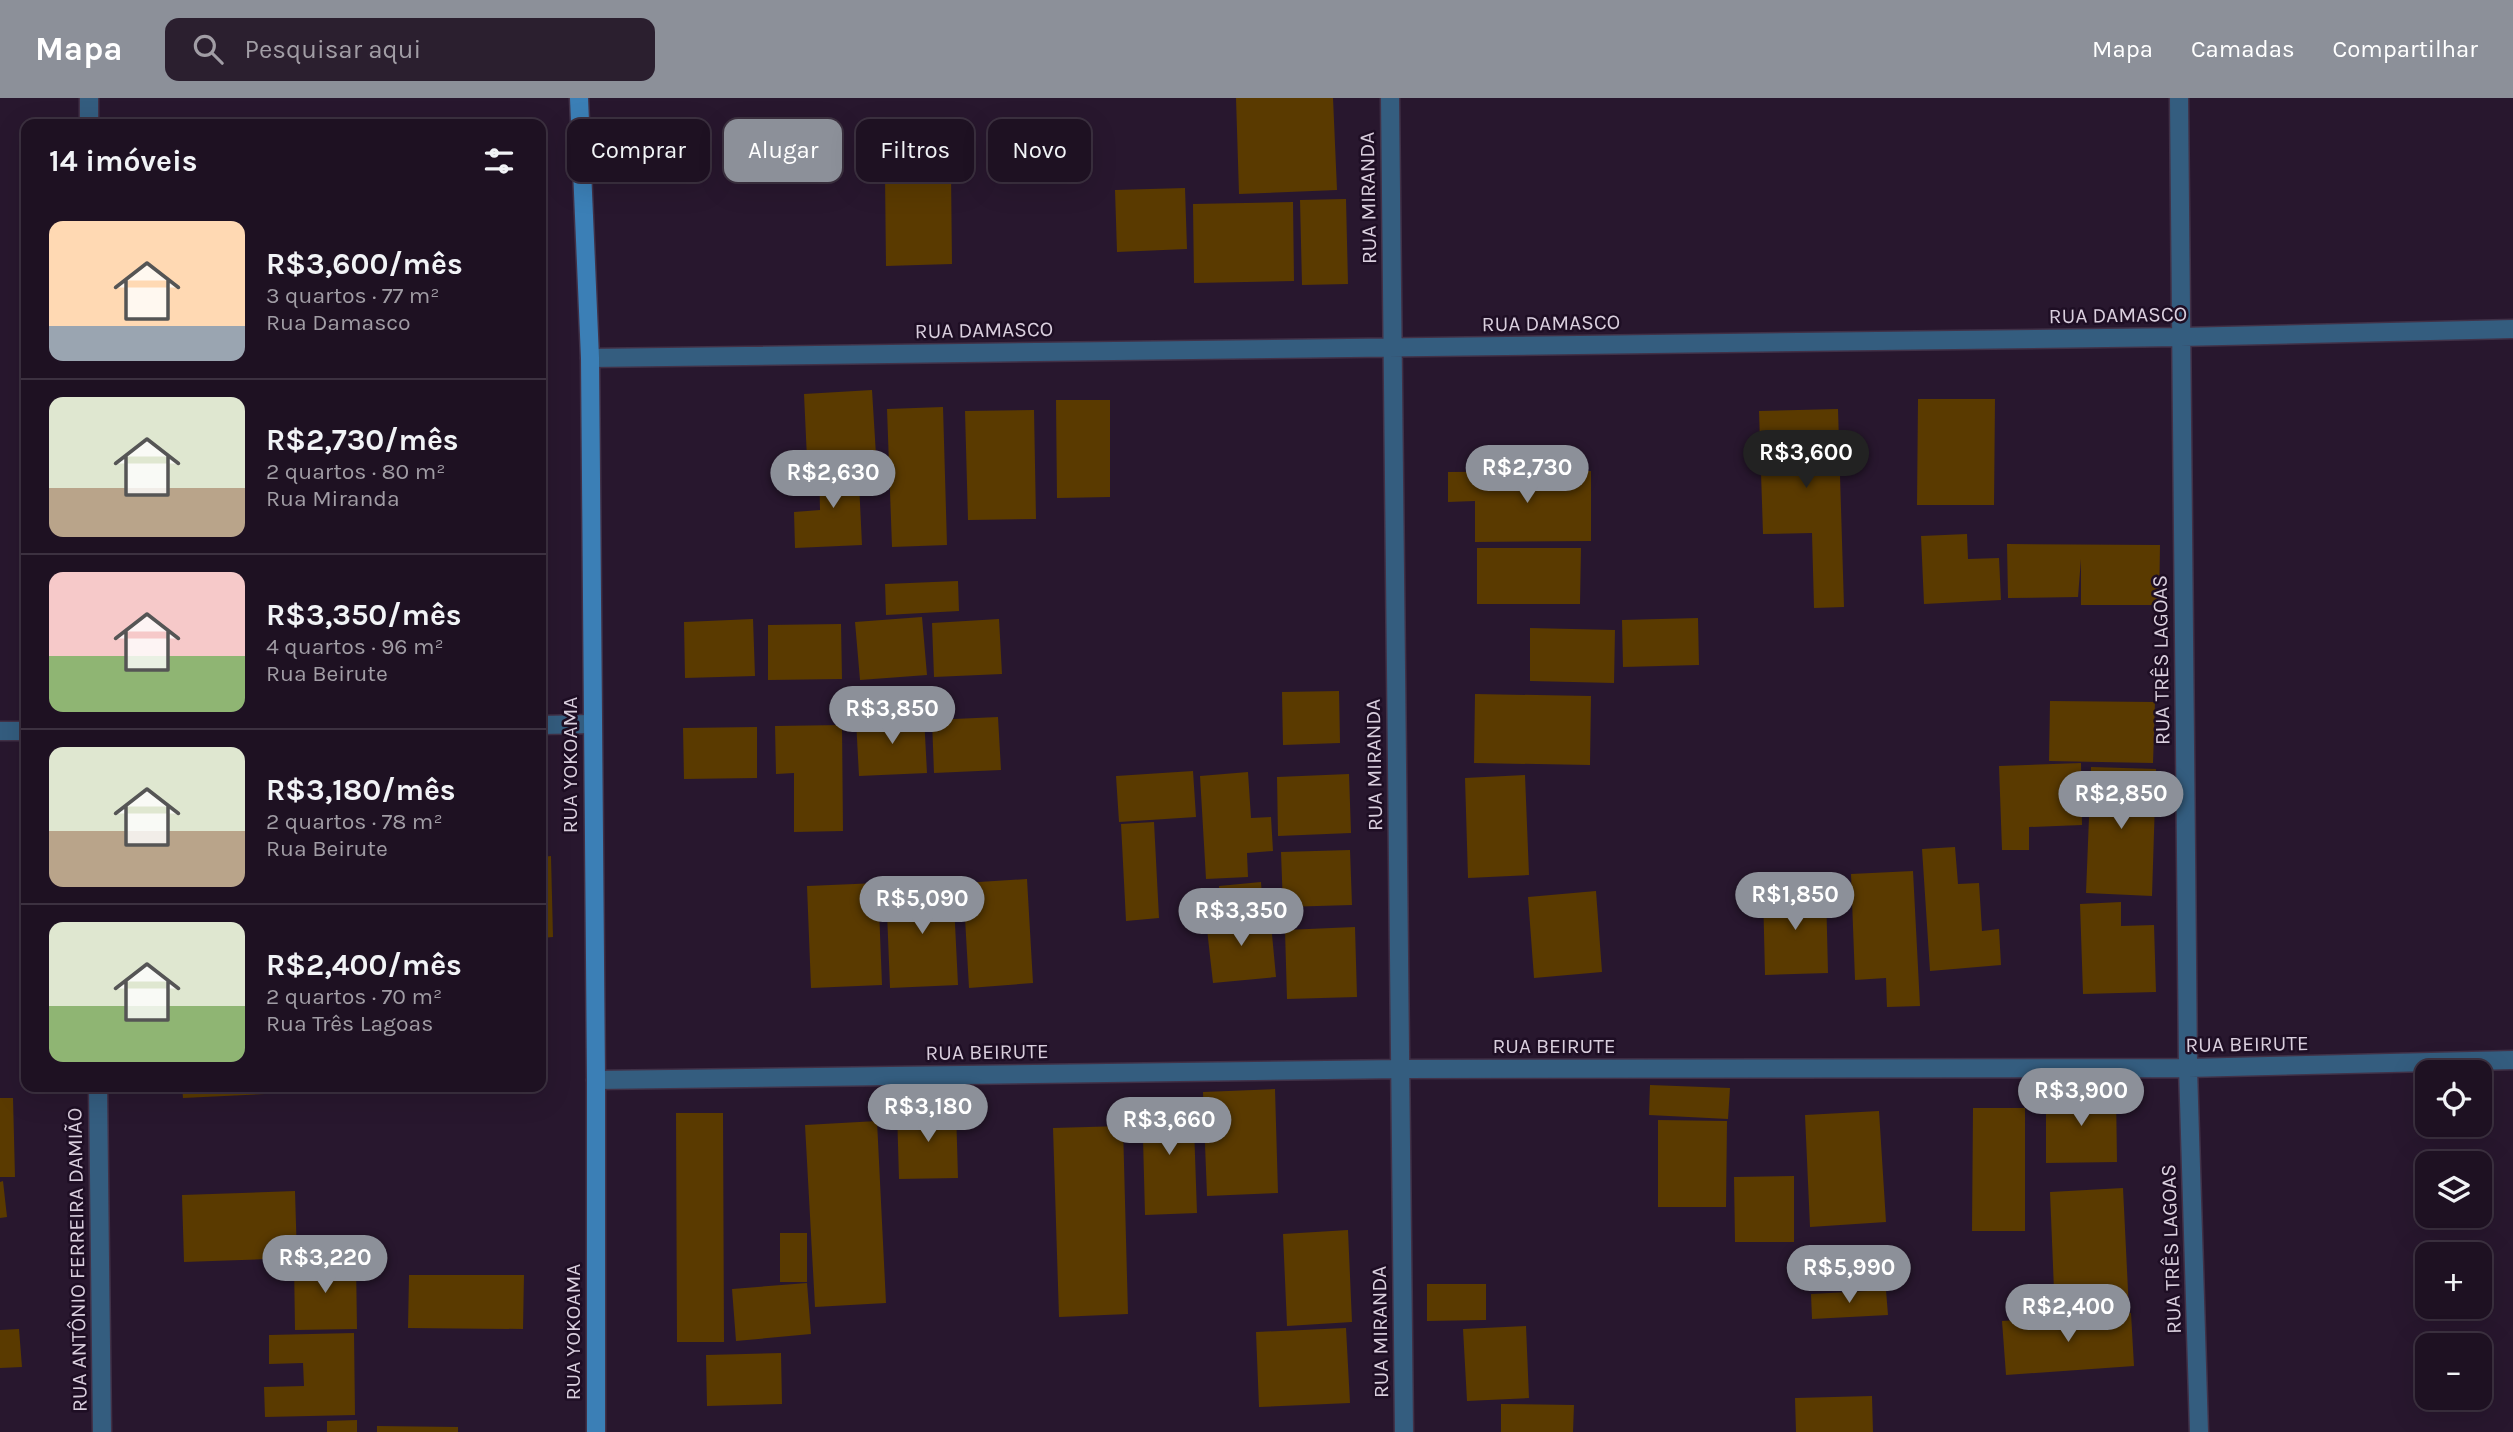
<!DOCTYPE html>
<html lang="pt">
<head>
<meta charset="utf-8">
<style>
  :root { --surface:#1e1122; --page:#2b1f2f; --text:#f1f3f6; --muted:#a19da5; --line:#3c3140; --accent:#8c9099 }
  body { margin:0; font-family:Karla,sans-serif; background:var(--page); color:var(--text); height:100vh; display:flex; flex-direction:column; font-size:26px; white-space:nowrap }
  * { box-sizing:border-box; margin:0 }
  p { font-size:23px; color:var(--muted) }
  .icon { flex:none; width:38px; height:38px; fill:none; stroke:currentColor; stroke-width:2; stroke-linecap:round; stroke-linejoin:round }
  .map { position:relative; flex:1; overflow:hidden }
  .sheet { position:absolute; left:21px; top:21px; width:525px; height:973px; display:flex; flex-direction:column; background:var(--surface); border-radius:14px; box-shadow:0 7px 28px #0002,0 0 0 2px var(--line) }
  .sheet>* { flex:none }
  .guide { position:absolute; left:567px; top:21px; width:665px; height:63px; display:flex; gap:14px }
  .controls { position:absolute; left:2415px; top:962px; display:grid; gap:14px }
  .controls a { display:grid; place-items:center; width:77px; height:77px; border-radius:14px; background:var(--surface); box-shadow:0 7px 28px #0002,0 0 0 2px var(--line); font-size:35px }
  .price { position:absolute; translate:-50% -60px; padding:0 16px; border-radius:24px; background:var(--accent); color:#fff; font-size:23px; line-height:46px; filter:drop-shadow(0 2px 4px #0008) }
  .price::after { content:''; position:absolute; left:50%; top:42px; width:21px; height:16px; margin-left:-10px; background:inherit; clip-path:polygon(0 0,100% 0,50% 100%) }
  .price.on { background:#222; color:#fff }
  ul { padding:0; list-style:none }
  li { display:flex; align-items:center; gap:21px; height:175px; padding:0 28px }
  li+li { border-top:2px solid var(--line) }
  li span { display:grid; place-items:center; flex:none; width:196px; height:140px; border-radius:14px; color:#555 }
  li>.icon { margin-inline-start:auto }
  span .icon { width:84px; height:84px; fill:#fffc; stroke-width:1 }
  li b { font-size:30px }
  h2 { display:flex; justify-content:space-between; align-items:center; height:84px; padding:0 28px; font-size:30px }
  .tag { padding:0 24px; border-radius:14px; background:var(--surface); box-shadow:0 7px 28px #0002,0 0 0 2px var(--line); font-size:24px; line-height:63px }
  .tag.on { background:var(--accent); color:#fff }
  header { display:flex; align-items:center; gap:42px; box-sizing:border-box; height:98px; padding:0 35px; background:var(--accent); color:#fff }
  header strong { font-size:33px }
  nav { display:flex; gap:38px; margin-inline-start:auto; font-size:24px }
  .search { width:490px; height:63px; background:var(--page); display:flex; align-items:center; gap:18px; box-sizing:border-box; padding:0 24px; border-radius:14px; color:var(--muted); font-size:26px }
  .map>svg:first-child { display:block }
  .building { fill:#5a3a00 }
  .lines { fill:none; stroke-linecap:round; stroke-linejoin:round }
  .street-casing { stroke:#413147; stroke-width:21 }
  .secondary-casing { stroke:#413147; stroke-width:21 }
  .street { stroke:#345d7f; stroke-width:18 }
  .secondary { stroke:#3b7fb6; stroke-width:18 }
  .labels { text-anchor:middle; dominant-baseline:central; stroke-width:5; stroke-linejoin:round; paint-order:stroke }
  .street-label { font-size:21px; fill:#dacfde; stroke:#1e0e24 }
</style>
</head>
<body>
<header>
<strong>Mapa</strong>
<div class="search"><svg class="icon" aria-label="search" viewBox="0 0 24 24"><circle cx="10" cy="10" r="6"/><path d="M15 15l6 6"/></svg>Pesquisar aqui</div>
<nav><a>Mapa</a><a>Camadas</a><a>Compartilhar</a></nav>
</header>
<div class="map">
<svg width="2513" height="1334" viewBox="0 0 2513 1334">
  <rect width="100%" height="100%" fill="#28172e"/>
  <path class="building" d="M1236 0H1333L1337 92 1239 96Z
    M951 75 952 166 886 168 885 77Z
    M1185 90 1187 151 1117 154 1115 92Z
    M1346 101 1348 186 1302 187 1300 102Z
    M1293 104 1294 183 1194 185 1193 106Z
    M872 292 876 357 807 361 804 296Z
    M1918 301H1995L1994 407H1917Z
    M1056 302H1110V399L1057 400Z
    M943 309 947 447 892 449 887 311Z
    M1838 311 1844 509 1814 510 1812 435 1763 436 1759 313Z
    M1034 312 1036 421 968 422 965 313Z
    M858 364 862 447 795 450 794 414 820 412 819 367Z
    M1591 373V443L1475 444V403L1448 404V374Z
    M1967 436 1968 461 1999 460 2001 502 1924 506 1921 438Z
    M2007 446 2160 447 2159 507H2081V461L2078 499 2008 500Z
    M1477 450H1581L1580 506H1477Z
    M958 483 959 513 886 517 885 486Z
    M922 519 927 577 860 582 855 524Z
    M1698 520 1699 567 1623 569 1622 522Z
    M753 521 755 578 685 580 684 524Z
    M999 521 1002 576 934 579 932 525Z
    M841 526 842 581 768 582V527Z
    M1530 530 1615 532 1614 585 1530 583Z
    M1339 593 1340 645 1283 647 1282 594Z
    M1475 596 1591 598 1590 667 1474 665Z
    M2050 603 2155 604 2153 665 2049 663Z
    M924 618 927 675 859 678 856 622Z
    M998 619 1001 672 934 675 932 622Z
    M842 627 843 733 794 734V675L776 676 775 628Z
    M757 629V680L684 681 683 630Z
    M2081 665 2082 727 2029 729V752H2002L1999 668Z
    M2091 669 2156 671 2152 798 2086 795Z
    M1193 673 1196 719 1119 724 1116 678Z
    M1248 674 1251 720 1271 719 1273 753 1247 755 1248 779 1206 781 1200 678Z
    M1349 676 1351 735 1278 738 1277 679Z
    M1525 677 1529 777 1468 780 1465 680Z
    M1154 724 1159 820 1126 823 1121 726Z
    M1955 749 1958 786 1979 785 1982 833 1999 831 2001 867 1930 873 1922 751Z
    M1350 752 1352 807 1283 809 1281 754Z
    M551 758 553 839 541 840V759Z
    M1913 773 1920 908 1887 909 1886 880 1855 882 1851 776Z
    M1027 781 1033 885 969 890 963 785Z
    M1261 784 1263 812 1221 816 1219 788Z
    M878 785 882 887 811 890 807 788Z
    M953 785 958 887 890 890 886 789Z
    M1826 792 1828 875 1765 877 1763 793Z
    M1596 793 1602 874 1534 880 1528 799Z
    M2121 804V828L2154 827 2156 894 2083 896 2080 806Z
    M1270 815 1276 879 1213 885 1206 822Z
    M1355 829 1357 899 1287 901 1285 832Z
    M1650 987 1730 990 1728 1021 1649 1017Z
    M182 989H264L265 996 183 1000Z
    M1275 991 1278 1095 1207 1098 1203 994Z
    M2116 994 2117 1064 2046 1065V995Z
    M0 1000H13L15 1079H0Z
    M1193 1000 1197 1115 1145 1117 1142 1002Z
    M1973 1010H2025V1133H1972Z
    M956 1011 958 1080 899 1081 897 1013Z
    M1879 1013 1886 1124 1810 1129 1805 1017Z
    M676 1015H723L724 1244H677Z
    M1658 1022 1727 1023 1726 1109H1658Z
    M877 1023 886 1205 815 1209 805 1027Z
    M1123 1028 1128 1216 1059 1219 1053 1030Z
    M1794 1078V1144H1735L1734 1079Z
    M3 1083 7 1119 0 1120V1084Z
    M2123 1090 2129 1213 2055 1217 2050 1094Z
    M295 1093 297 1160 184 1164 182 1097Z
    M1348 1132 1352 1224 1287 1228 1283 1136Z
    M780 1135H807V1184H780Z
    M294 1163H356L357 1231 295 1232Z
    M409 1177H524L523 1231 408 1230Z
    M807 1185 811 1236 736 1243 732 1191Z
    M1427 1186H1486V1222L1427 1223Z
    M1886 1192 1888 1217 1812 1221 1811 1196Z
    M2131 1215 2134 1268 2006 1277 2002 1223Z
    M1526 1228 1529 1300 1467 1303 1463 1231Z
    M1346 1230 1350 1305 1259 1309 1256 1234Z
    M19 1231 22 1269 0 1270V1232Z
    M354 1235 355 1317 265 1319 264 1289 304 1288 303 1265 269 1266V1237Z
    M781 1255 782 1306 707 1308 706 1257Z
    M1872 1298 1873 1334H1796L1795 1300Z
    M1501 1306 1574 1307 1573 1334H1501Z
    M357 1322V1334H327V1323Z
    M377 1328 458 1329V1334H377Z"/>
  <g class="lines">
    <defs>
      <path id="street" d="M89 0V26
        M1390 0 1404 1334
        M2179 0 2188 970 2199 1334
        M590 260 2180 239 2513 231
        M541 627 592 626
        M0 633H26
        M596 982 1400 971 2188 970 2513 962
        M98 989 102 1334"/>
      <path id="secondary" d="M579 0 590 260 596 982V1334"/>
    </defs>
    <use href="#street" class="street-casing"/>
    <use href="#secondary" class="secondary-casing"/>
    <use href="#street" class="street"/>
    <use href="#secondary" class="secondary"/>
  </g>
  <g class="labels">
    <g class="street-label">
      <text transform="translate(1368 100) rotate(-91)">RUA MIRANDA</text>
      <text transform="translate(2118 217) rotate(-1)">RUA DAMASCO</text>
      <text transform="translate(1551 225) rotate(-1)">RUA DAMASCO</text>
      <text transform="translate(984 232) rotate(-1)">RUA DAMASCO</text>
      <text transform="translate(2161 562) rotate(-91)">RUA TRÊS LAGOAS</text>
      <text transform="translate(570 667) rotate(-90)">RUA YOKOAMA</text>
      <text transform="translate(1374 667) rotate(-91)">RUA MIRANDA</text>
      <text transform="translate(2247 946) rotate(-1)">RUA BEIRUTE</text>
      <text x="1554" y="948">RUA BEIRUTE</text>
      <text transform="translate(987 954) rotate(-1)">RUA BEIRUTE</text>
      <text transform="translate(2171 1151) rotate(-92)">RUA TRÊS LAGOAS</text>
      <text transform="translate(77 1162) rotate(-91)">RUA ANTÔNIO FERREIRA DAMIÃO</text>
      <text transform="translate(573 1234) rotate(-90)">RUA YOKOAMA</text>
      <text transform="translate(1380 1234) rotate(-91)">RUA MIRANDA</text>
    </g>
  </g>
</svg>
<div class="controls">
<a><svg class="icon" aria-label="locate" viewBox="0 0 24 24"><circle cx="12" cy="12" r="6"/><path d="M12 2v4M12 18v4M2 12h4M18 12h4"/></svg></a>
<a><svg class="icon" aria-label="layers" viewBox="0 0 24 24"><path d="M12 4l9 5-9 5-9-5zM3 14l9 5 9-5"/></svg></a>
<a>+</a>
<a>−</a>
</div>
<b class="price on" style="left:1806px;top:392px">R$3,600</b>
<b class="price" style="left:1527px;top:407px">R$2,730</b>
<b class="price" style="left:833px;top:412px">R$2,630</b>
<b class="price" style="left:892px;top:648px">R$3,850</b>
<b class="price" style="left:2121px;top:733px">R$2,850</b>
<b class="price" style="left:1795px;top:834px">R$1,850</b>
<b class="price" style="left:922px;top:838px">R$5,090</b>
<b class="price" style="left:1241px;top:850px">R$3,350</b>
<b class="price" style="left:2081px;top:1030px">R$3,900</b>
<b class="price" style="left:928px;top:1046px">R$3,180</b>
<b class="price" style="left:1169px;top:1059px">R$3,660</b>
<b class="price" style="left:325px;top:1197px">R$3,220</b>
<b class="price" style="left:1849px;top:1207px">R$5,990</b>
<b class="price" style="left:2068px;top:1246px">R$2,400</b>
<div class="guide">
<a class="tag">Comprar</a>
<a class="tag on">Alugar</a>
<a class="tag">Filtros</a>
<a class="tag">Novo</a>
</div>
<section class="sheet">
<h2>14 imóveis<svg class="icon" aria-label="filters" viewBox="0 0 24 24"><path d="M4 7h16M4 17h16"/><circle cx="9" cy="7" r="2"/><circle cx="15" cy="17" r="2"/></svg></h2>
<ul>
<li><span style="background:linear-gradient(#ffd9b3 75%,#9aa5b1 0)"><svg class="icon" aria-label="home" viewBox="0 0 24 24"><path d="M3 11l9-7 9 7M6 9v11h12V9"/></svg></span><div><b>R$3,600/mês</b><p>3 quartos · 77 m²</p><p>Rua Damasco</p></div></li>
<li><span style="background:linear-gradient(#dfe7d0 65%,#b9a48a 0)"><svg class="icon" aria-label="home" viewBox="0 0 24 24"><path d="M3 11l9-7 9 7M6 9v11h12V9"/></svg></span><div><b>R$2,730/mês</b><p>2 quartos · 80 m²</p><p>Rua Miranda</p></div></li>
<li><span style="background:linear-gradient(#f6c9c9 60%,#8fb573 0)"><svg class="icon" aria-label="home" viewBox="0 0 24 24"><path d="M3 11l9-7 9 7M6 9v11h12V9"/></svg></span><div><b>R$3,350/mês</b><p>4 quartos · 96 m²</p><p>Rua Beirute</p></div></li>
<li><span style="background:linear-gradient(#dfe7d0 60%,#b9a48a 0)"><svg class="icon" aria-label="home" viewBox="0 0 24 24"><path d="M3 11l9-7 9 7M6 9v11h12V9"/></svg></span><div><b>R$3,180/mês</b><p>2 quartos · 78 m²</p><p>Rua Beirute</p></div></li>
<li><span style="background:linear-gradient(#dfe7d0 60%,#8fb573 0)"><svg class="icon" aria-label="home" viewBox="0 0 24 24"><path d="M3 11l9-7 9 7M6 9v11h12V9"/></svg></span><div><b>R$2,400/mês</b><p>2 quartos · 70 m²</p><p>Rua Três Lagoas</p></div></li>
</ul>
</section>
</div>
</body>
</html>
